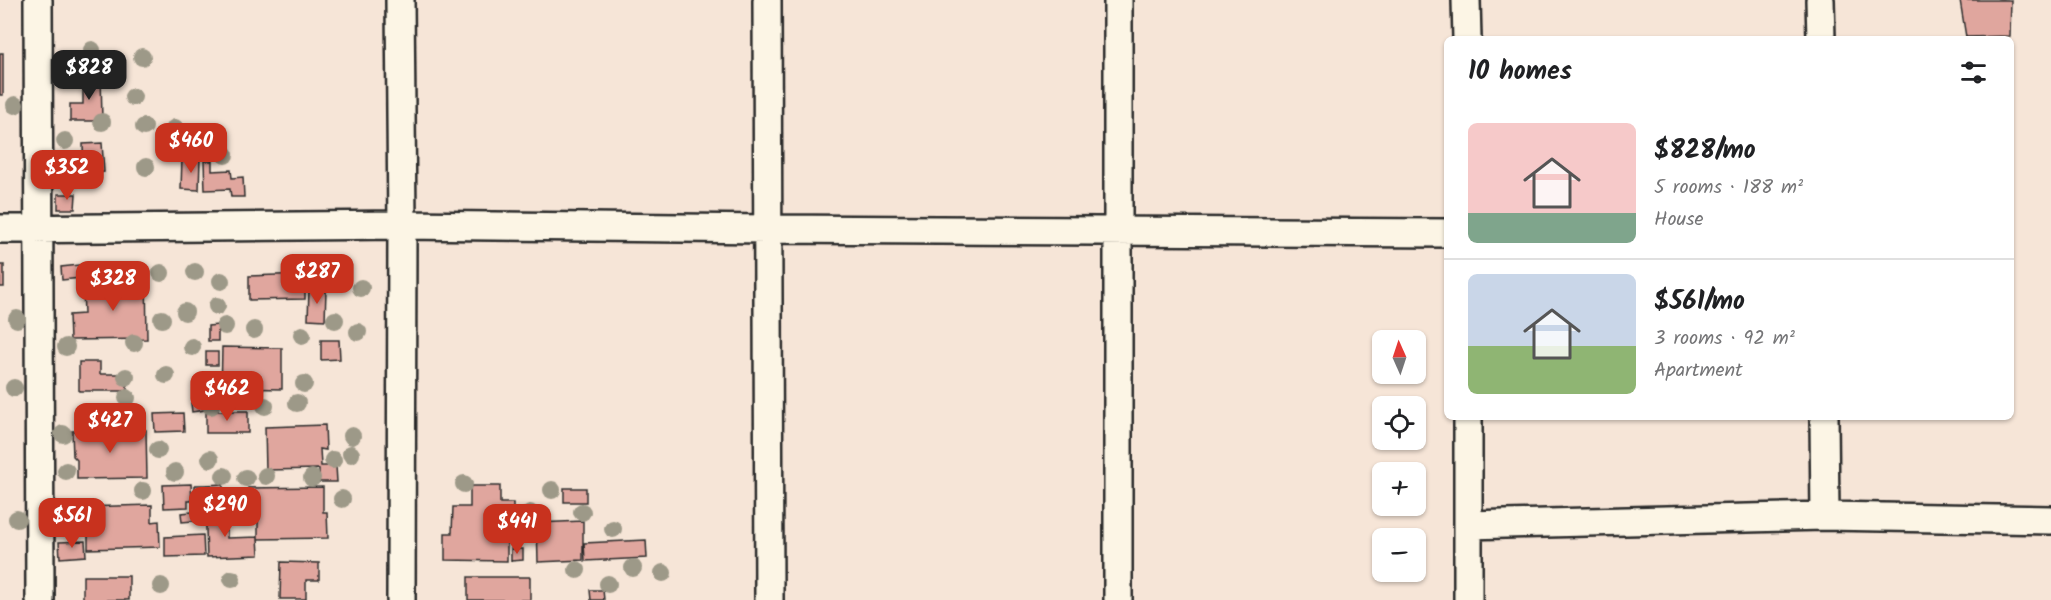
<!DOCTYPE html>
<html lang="en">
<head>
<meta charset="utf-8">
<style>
  :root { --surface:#fff; --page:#f6f6f6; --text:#202124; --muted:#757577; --line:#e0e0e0; --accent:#c8321e }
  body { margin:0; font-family:Kalam,sans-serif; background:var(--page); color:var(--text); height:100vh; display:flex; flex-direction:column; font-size:22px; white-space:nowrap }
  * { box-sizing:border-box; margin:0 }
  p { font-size:20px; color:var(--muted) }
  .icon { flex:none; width:33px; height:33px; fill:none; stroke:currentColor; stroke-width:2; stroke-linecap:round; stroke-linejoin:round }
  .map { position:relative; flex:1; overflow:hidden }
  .panel { position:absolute; left:1444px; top:36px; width:570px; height:384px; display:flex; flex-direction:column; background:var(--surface); border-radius:9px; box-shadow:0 2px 4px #0004 }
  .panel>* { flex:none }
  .needle { width:39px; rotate:357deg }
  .buttons { position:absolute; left:1372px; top:330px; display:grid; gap:12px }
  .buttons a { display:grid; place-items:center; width:54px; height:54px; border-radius:9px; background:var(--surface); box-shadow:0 2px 4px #0004; font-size:30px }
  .price { position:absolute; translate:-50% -51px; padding:0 14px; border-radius:12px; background:var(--accent); color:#fff; font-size:20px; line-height:39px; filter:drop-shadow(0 2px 3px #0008) }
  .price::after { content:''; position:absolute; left:50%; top:36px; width:18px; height:14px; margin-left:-9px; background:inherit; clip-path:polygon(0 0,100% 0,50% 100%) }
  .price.selected { background:#222; color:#fff }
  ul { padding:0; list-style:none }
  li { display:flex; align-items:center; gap:18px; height:150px; padding:0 24px }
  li+li { border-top:2px solid var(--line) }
  li span { display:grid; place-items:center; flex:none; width:168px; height:120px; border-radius:9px; color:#555 }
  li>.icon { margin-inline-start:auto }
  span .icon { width:72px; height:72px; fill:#fffc; stroke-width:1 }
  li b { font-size:26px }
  h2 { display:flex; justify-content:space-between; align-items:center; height:72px; padding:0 24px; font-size:26px }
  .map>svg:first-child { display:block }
  .building { fill:#e0a69e; stroke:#2b2b2b; stroke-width:1.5 }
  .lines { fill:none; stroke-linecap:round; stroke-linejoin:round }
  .street-casing { stroke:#2b2b2b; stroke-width:32 }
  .street { stroke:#fcf5e5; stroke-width:27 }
  .tree { fill:#9d9988 }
</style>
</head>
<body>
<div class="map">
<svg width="2051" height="600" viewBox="0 0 2051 600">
  <rect width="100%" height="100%" fill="#f6e5d7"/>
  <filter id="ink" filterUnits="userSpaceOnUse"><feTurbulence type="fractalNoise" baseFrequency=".0167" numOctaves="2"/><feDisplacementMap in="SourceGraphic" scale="12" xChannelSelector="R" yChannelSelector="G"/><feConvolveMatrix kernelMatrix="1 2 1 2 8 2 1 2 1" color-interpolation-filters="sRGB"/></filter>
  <g filter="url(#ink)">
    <path class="building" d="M1960 0H2011L2010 36 1966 37Z
      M0 53H3V95H0Z
      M83 74H101L102 121H70V104H83Z
      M102 143 104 172 84 174 83 144Z
      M182 158H200L199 190 181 189Z
      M204 161H212V171L231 170 232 178 243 177 244 197H231L230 189 205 190Z
      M58 194H76L75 209H58Z
      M0 265H4V287H0Z
      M79 265 81 278 62 280 61 267Z
      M305 274V299L249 300V276Z
      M125 276H146L147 339 70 340 69 315 84 314 83 288H101V282H125Z
      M309 290H326L325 320 308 319Z
      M218 325V341H208V326Z
      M321 340H339L340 359 321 360Z
      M222 347 282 348V389L239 388V398L221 397Z
      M206 352H218V365H206Z
      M79 362H100V374H127V391H79Z
      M204 401 205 410 192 412 191 403Z
      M206 411H248V433H206Z
      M183 413 184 431 155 432 154 414Z
      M325 425 326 450 320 449 321 466H336L337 482H319V469L266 470 265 427Z
      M146 430 147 478 77 479V460L73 456 72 431Z
      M191 484 192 501H188V507L164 508 163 485Z
      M223 484V499L206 500V485Z
      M195 485H205V500H195Z
      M470 486H500V503H513V537H507V561L445 560V533H452L453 507H470Z
      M323 487V512H327L328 538 258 539V520L249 519 248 488Z
      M564 488H586V502H564Z
      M214 500 215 512H222L223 531H227V538L258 537 259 555 207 557 205 501Z
      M152 505V522L159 521 160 547 88 549V535H83L82 507Z
      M204 511V520L182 522 181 513Z
      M583 521V560L538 562 537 523Z
      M203 535 204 556 165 557V537Z
      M646 540 647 558 585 561 584 543Z
      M85 541 86 556 60 558 59 542Z
      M511 549H523V560L511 561Z
      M281 562 319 563V580H306V599H280Z
      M83 576H129V600H83Z
      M468 577H530V600H468Z
      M590 590H603L604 600H591Z"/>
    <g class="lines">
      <defs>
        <path id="street" d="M38 0 40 600
          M400 0 402 225 401 600
          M767 0 769 600
          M1466 0 1467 39
          M1820 0 1821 39
          M0 229 402 225 768 229 1448 233
          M1824 417 1825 516
          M1468 525 1825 516 2051 520
          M1118 600V0
          M1468 600V417"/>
      </defs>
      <use href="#street" class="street-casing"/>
      <use href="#street" class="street"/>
    </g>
    <g class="tree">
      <circle cx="92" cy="50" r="9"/>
      <circle cx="142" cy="57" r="9"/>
      <circle cx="133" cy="97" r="9"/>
      <circle cx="15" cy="105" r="9"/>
      <circle cx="102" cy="122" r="9"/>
      <circle cx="144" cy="127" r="9"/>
      <circle cx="175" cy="128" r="9"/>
      <circle cx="65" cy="141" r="9"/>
      <circle cx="225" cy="155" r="9"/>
      <circle cx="146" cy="167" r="9"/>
      <circle cx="195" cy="272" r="9"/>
      <circle cx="161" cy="273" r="9"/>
      <circle cx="333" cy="280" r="9"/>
      <circle cx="221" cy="281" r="9"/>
      <circle cx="361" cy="288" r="9"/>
      <circle cx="217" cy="306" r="9"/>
      <circle cx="185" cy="312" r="9"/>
      <circle cx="17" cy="319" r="9"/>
      <circle cx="162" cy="319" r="9"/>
      <circle cx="335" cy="320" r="9"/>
      <circle cx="225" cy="326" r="9"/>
      <circle cx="254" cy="330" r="9"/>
      <circle cx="358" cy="332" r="9"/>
      <circle cx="302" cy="335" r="9"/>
      <circle cx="134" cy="343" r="9"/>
      <circle cx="66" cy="347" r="9"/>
      <circle cx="192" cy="347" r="9"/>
      <circle cx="166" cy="375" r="9"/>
      <circle cx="126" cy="377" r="9"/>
      <circle cx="208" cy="382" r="9"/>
      <circle cx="304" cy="384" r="9"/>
      <circle cx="14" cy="388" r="9"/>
      <circle cx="127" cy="398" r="9"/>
      <circle cx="297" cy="403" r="9"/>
      <circle cx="211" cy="406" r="9"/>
      <circle cx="265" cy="406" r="9"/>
      <circle cx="92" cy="414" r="9"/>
      <circle cx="63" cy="434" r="9"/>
      <circle cx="352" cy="436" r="9"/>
      <circle cx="158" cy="450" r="9"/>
      <circle cx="351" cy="454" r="9"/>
      <circle cx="210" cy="459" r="9"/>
      <circle cx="333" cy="460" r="9"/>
      <circle cx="66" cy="471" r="9"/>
      <circle cx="175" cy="472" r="9"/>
      <circle cx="224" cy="476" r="9"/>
      <circle cx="266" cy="476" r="9"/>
      <circle cx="246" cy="478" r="9"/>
      <circle cx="312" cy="478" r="9"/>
      <circle cx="464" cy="484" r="9"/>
      <circle cx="552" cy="490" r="9"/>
      <circle cx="143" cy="491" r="9"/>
      <circle cx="342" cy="499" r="9"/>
      <circle cx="225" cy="511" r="9"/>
      <circle cx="582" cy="512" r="9"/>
      <circle cx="530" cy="513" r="9"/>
      <circle cx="17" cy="519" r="9"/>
      <circle cx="613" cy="529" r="9"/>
      <circle cx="633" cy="568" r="9"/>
      <circle cx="577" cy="570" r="9"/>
      <circle cx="663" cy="573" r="9"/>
      <circle cx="232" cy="579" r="9"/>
      <circle cx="608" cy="584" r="9"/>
      <circle cx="161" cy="586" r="9"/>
    </g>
  </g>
</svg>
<div class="buttons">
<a><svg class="needle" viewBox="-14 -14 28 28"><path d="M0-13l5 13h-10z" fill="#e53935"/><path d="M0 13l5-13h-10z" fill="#757577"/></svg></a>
<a><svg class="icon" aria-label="locate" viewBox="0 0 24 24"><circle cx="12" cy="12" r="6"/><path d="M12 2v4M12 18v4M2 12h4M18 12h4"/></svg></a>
<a>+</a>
<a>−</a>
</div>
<b class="price selected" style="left:89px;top:101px">$828</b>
<b class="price" style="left:191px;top:174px">$460</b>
<b class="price" style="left:67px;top:201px">$352</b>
<b class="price" style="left:317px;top:305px">$287</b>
<b class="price" style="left:113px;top:312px">$328</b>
<b class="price" style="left:227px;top:422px">$462</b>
<b class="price" style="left:110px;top:454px">$427</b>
<b class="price" style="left:225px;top:538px">$290</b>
<b class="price" style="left:72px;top:549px">$561</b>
<b class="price" style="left:517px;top:555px">$441</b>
<section class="panel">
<h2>10 homes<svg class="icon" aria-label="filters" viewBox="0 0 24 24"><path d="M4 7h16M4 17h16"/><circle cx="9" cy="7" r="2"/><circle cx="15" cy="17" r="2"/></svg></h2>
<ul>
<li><span style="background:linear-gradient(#f6c9c9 75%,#7fa58c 0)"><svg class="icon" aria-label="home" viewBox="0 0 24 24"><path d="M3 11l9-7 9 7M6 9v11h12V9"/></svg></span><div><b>$828/mo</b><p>5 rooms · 188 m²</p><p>House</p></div></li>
<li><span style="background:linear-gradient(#c9d6e8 60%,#8fb573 0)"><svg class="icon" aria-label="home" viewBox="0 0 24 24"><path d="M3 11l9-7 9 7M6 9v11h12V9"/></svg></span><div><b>$561/mo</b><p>3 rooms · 92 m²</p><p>Apartment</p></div></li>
</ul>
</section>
</div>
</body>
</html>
